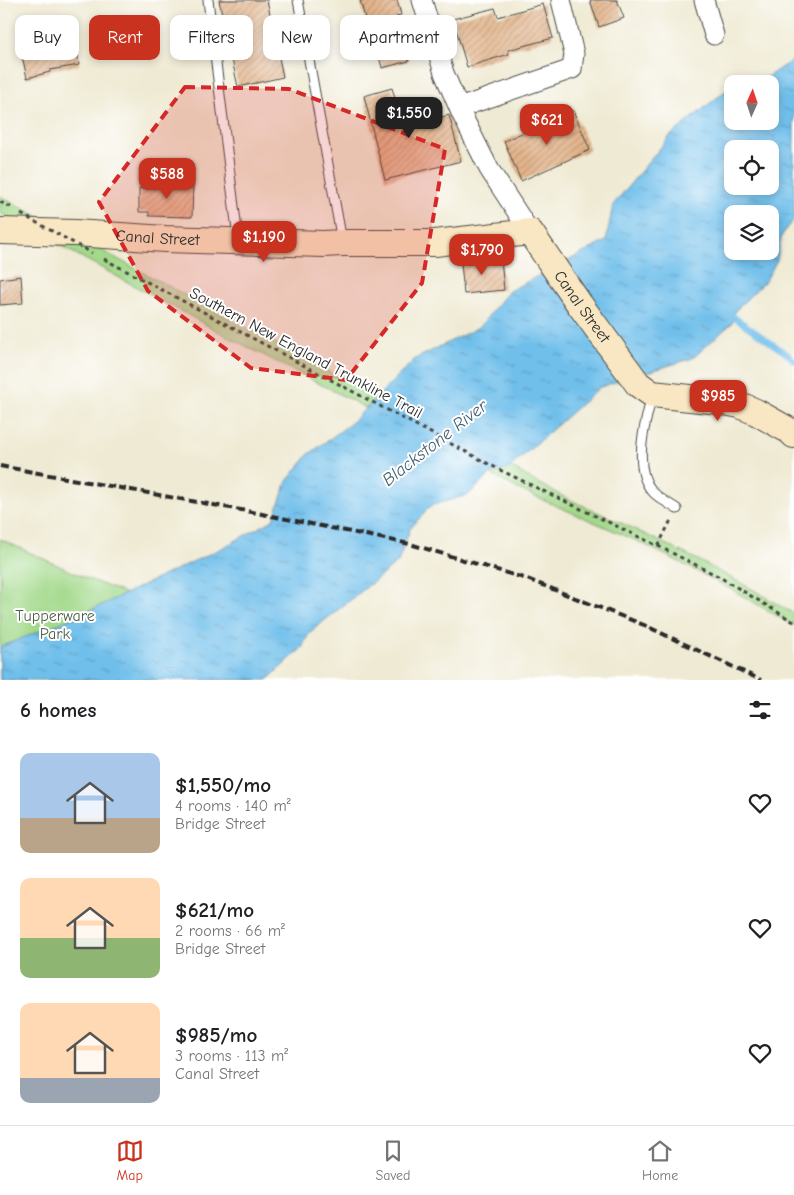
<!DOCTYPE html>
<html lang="en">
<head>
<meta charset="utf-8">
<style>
  :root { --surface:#fff; --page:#f6f6f6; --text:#202124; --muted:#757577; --line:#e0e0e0; --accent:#c8321e }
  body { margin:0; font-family:"Comic Neue",sans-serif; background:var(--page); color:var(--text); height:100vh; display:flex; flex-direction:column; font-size:19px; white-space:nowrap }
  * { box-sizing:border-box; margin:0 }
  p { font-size:16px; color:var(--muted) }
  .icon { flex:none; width:28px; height:28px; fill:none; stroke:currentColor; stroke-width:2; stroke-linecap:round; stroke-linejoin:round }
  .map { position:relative; height:680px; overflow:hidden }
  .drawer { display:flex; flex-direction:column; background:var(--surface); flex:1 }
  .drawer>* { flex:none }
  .top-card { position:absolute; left:15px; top:15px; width:500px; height:45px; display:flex; gap:10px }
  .needle { width:32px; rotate:3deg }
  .buttons { position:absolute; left:724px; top:75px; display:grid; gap:10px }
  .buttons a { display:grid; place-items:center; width:55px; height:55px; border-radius:10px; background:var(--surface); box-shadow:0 2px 8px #0003; font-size:25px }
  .price { position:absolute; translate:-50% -42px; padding:0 11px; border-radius:10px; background:var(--accent); color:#fff; font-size:16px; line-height:32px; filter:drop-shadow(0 1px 2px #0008) }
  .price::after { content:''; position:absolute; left:50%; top:30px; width:15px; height:11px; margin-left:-8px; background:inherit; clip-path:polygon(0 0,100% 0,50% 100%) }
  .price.active { background:#222; color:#fff }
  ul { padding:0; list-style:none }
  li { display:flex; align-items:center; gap:15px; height:125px; padding:0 20px }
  li span { display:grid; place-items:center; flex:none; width:140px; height:100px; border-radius:10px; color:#555 }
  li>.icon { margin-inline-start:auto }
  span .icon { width:60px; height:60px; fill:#fffc; stroke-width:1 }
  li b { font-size:21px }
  h2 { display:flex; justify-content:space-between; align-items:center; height:60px; padding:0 20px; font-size:21px }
  .pill { padding:0 18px; border-radius:10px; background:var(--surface); box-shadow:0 2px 8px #0003; font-size:18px; line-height:45px }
  .pill.active { background:var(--accent); color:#fff }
  .menu { display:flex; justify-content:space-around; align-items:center; height:70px; border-top:1px solid var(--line); background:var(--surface); font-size:14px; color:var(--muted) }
  .menu a { display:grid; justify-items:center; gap:2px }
  .menu .active { color:var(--accent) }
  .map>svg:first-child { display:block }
  .park { fill:#a3d98a; stroke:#67825a }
  .water { fill:url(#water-ripples); stroke:#4e758b; fill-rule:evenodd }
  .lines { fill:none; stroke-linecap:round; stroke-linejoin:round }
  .stream { stroke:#70bfeb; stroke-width:6 }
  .building { fill:url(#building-hatch) }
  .lane-casing { stroke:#484844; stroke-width:11 }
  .street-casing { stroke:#484844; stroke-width:21 }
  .secondary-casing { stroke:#484844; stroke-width:28 }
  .path { stroke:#484844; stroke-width:3; stroke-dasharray:4 4; stroke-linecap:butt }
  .lane { stroke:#fff; stroke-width:9 }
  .street { stroke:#fff; stroke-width:19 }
  .secondary { stroke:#f9e7c3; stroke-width:26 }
  .rail { stroke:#2b2b2b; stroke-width:4; stroke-dasharray:8 4; stroke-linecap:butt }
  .path-bridge { stroke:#484844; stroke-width:3; stroke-dasharray:4 4; stroke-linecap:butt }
  .marked { fill:#d62828; fill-opacity:0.2; stroke:#d62828; stroke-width:4; stroke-dasharray:10 6; stroke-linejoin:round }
  .labels { text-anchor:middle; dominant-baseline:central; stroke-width:4; stroke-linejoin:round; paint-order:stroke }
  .street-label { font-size:16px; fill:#2b2b2b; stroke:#fff }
  .park-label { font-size:16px; fill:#4f5f48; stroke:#fff }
  .water-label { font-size:18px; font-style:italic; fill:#435f6e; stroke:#fff }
</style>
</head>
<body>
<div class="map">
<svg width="794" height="680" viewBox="0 0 794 680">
  <defs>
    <pattern id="water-ripples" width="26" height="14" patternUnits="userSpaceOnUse" patternTransform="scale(1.25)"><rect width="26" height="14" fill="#70bfeb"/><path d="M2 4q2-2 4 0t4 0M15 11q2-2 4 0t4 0" fill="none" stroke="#5c9bbf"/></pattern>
    <pattern id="building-hatch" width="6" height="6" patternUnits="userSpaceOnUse" patternTransform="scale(1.25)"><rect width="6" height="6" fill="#e4b68d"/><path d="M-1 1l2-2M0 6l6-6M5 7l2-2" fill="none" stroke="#b99473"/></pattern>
  </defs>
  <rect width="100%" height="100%" fill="#fff"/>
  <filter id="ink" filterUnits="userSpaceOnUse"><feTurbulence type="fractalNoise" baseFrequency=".02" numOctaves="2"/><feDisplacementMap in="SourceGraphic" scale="10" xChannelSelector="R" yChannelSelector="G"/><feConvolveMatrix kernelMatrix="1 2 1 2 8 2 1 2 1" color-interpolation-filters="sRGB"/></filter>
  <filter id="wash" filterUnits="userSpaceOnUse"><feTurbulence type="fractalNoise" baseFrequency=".0096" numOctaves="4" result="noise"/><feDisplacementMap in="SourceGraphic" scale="20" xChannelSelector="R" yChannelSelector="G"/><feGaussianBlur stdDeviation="1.12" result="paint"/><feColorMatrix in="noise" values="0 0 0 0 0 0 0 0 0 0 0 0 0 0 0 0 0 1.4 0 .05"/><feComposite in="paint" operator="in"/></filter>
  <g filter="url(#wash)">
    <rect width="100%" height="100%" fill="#efead3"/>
    <path class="park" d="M0 196 396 408 513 468 534 481 562 496 630 527 696 559 754 590 794 614V626C741 594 686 564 630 538 593 521 555 506 518 489L351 400 238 342 0 213Z
      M0 539 86 578 155 605 0 680Z"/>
    <path class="water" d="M794 59V219L782 235 777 260 766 280 735 311 733 322 693 358 600 387 508 469 491 474 468 495 430 506 410 529 398 562 309 633 302 648 267 680H0V647L80 615 222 548 273 520 287 481 309 454 350 424 415 359 479 327 509 291 606 241 613 205 670 136 724 92 732 89V121H770V84H748L767 77ZM732 149H770V186H732ZM732 214H770V251H732Z"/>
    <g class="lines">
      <path class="stream" d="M728 313 790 356 794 361"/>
    </g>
    <g id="blocks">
      <path class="building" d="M219 0H267L283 77 238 87Z
        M360 0H397L401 15 397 16 409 61 382 68 371 24 367 25Z
        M590 0H617L624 18 599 27Z
        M543 4 553 38 508 50 509 54 467 67 453 19 495 8 498 17Z
        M44 46 46 54 77 48 79 65 50 70V72L27 78 21 51Z
        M392 88 400 115 402 114 405 127 449 115 461 161 385 180 364 96Z
        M573 110 590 150 521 181 504 141Z
        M150 183H193L192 217 149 216V212H139V188H150Z
        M501 259 504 290 464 294 461 263Z
        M21 276 23 303 0 305V279Z"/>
    </g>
  </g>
  <g filter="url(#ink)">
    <use href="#blocks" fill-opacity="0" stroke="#484844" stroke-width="1"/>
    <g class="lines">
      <defs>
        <path id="lane" d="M208 0 238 238
          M298 0 342 241
          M652 396C645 422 632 468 652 491 658 498 668 503 677 509"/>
        <path id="street" d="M422 0 444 73 462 115 489 169 530 232
          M704 0 714 35
          M459 108 572 69 574 54 561 0"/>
        <g id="secondary">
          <path id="s1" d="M0 231 75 233 165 239 323 244 342 243H435L530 232 580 305 638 384 652 394 719 401 740 405 756 412 790 431 794 435"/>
        </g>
      </defs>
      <use href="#lane" class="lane-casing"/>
      <use href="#street" class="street-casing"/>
      <use href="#secondary" class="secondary-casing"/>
      <path class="path" d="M0 202 11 207
        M104 259 502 471 658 546 718 576 794 622
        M658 546 671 520"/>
      <use href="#lane" class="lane"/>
      <use href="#street" class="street"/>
      <use href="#secondary" class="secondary"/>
      <path class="rail" d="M0 466 252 512 410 544 527 579 644 625 761 680"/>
      <path class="path-bridge" d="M21 214 92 253"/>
    </g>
  </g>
  <path class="marked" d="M185 87 289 89 445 149 422 283 346 380 251 368 148 291 99 202Z"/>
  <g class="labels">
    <g class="street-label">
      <text stroke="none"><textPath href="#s1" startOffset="158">Canal Street</textPath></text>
      <text stroke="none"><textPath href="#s1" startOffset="622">Canal Street</textPath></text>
      <text transform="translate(306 353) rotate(28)">Southern New England Trunkline Trail</text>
    </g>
    <g class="park-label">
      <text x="55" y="616">Tupperware<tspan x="55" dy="18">Park</tspan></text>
    </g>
    <g class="water-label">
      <text transform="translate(435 443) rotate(-38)">Blackstone River</text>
    </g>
  </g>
</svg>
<div class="buttons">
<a><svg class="needle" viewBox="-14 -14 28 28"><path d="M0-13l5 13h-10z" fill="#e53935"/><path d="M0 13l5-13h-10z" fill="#757577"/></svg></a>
<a><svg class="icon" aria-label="locate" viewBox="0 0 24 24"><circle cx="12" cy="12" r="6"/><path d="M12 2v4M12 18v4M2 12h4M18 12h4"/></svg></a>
<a><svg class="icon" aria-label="layers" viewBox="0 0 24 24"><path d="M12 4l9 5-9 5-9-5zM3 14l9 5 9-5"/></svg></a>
</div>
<b class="price active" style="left:409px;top:139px">$1,550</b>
<b class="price" style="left:547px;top:146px">$621</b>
<b class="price" style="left:167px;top:200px">$588</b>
<b class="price" style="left:264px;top:263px">$1,190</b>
<b class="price" style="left:482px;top:276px">$1,790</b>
<b class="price" style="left:718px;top:422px">$985</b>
<div class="top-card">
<a class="pill">Buy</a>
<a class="pill active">Rent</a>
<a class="pill">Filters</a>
<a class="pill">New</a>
<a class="pill">Apartment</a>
</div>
</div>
<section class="drawer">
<h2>6 homes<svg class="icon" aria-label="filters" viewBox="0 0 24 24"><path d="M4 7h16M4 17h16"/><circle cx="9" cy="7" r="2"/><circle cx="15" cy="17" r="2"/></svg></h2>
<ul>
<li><span style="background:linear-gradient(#a9c7e8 65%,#b9a48a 0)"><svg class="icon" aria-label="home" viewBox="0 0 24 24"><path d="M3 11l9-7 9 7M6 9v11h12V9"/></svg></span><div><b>$1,550/mo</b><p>4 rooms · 140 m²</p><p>Bridge Street</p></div><svg class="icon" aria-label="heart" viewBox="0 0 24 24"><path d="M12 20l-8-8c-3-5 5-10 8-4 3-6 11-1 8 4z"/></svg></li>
<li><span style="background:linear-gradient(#ffd9b3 60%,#8fb573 0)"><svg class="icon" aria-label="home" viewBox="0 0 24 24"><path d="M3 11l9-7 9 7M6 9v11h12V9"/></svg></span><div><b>$621/mo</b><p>2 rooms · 66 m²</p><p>Bridge Street</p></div><svg class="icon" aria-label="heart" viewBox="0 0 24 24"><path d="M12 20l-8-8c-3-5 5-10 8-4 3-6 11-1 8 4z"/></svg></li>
<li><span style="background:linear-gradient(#ffd9b3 75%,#9aa5b1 0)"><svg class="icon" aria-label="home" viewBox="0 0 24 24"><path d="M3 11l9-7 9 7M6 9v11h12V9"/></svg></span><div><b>$985/mo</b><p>3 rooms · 113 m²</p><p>Canal Street</p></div><svg class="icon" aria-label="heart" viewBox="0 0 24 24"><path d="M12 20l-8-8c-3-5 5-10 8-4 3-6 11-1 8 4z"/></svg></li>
</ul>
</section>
<nav class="menu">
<a class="active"><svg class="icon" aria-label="map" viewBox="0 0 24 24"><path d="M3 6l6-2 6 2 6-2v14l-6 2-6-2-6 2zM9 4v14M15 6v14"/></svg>Map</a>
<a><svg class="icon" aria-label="saved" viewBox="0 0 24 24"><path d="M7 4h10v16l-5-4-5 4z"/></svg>Saved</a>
<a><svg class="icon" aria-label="home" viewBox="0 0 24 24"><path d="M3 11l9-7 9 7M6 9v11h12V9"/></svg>Home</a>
</nav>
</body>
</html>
